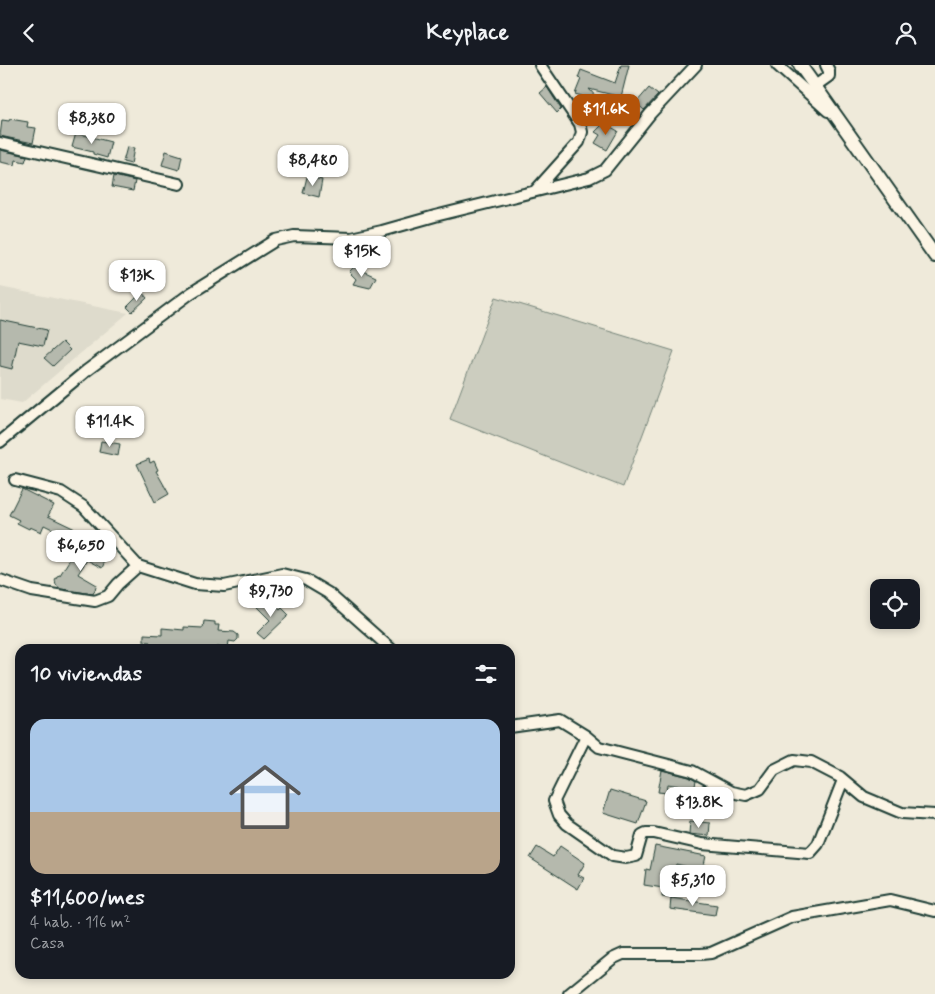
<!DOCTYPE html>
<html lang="es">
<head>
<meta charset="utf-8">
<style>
  :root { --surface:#171b24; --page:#242831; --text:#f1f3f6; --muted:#9ea1a6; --line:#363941; --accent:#b45309 }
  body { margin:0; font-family:Mynerve,sans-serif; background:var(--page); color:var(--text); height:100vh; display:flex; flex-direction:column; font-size:19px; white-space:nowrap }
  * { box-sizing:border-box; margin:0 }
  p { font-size:16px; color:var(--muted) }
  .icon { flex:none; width:28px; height:28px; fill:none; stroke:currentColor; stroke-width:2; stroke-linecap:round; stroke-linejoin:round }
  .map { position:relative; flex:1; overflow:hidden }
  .drawer { position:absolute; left:15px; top:579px; width:500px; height:335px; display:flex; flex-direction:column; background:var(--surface); border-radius:15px; box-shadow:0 2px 8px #0003 }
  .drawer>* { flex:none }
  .tools { position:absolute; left:870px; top:514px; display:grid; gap:10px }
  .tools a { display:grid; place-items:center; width:50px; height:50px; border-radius:10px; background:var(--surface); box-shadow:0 2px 8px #0003; font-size:25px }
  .price { position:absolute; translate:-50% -42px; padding:0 11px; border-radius:10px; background:#fff; color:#222; font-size:16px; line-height:32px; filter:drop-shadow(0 1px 2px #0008) }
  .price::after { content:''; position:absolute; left:50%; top:30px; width:15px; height:11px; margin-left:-8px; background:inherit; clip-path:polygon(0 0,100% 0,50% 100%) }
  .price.selected { background:var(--accent); color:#fff }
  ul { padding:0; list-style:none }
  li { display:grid; align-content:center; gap:10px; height:265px; padding:0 15px }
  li+li { border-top:1px solid var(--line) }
  li span { display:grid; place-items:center; height:155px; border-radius:15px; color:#555 }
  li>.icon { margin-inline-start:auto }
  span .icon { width:90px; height:90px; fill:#fffc; stroke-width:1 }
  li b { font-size:21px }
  h2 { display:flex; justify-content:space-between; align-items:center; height:60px; padding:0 15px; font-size:21px }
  header { display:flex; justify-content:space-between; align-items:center; height:65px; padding:0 15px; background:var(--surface); font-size:22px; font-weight:700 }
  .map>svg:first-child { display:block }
  .built { fill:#dedbcc }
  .green { fill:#cccdbf; stroke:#76857a }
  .building { fill:#b5b9ad; stroke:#1f3d34 }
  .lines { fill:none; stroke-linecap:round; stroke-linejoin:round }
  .minor-casing { stroke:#1f3d34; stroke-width:14 }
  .major-casing { stroke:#1f3d34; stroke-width:16 }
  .minor { stroke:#fcf5e5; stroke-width:10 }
  .major { stroke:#fcf5e5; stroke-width:12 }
</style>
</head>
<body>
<header><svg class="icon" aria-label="back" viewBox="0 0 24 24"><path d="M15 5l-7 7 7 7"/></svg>Keyplace<svg class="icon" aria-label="person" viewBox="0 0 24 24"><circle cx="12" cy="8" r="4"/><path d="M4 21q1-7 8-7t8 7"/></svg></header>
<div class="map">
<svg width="935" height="929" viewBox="0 0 935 929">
  <rect width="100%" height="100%" fill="#efeada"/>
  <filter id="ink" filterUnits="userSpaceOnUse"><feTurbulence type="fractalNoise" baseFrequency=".02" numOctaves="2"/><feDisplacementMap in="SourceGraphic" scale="10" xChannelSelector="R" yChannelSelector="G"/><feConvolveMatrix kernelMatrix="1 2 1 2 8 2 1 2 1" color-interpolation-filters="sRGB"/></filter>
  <g filter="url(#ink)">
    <path class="built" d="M0 222 68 236 128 248 22 338 0 334Z"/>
    <path class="green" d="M496 232 674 286 623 422 450 354Z"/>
    <path class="building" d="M621 0H629L621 32 589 24 600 36 598 44 579 40 582 31 575 29 581 14 578 13 581 5 615 18Z
      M547 22 561 44 557 48 540 28Z
      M649 23 658 30 644 45 636 38Z
      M10 54 28 57 27 62 36 63 33 78 0 71 2 55 9 56Z
      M604 58 618 66 607 85 595 78 600 70 595 67Z
      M76 68 111 77 107 93 93 89V87L72 82Z
      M127 82 134 83 131 99 123 97Z
      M0 85 27 91 25 97 16 95 15 100 0 97Z
      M166 86 182 91 179 105 162 100Z
      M114 111 135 116 133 126 112 122Z
      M307 112 322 115 319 132 303 128Z
      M354 202 376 212 370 223 353 219 356 214 349 207Z
      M142 227 147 233 132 247 127 242Z
      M0 255 47 265 43 281 18 276 12 304 0 301Z
      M62 277 70 285 53 301 44 293Z
      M101 376 120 379 118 391 99 387Z
      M149 394 150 398 154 396 158 405 156 406 169 429 155 437 137 399Z
      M22 424 54 440 48 451 75 464 71 473 44 460 41 467 30 462 29 464 17 458 19 455 9 450Z
      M96 481 109 487 102 503 87 495 78 509 97 520 93 529 61 524 56 520 55 515 57 511 60 510 70 494H76L79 491 75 489 92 485 91 488 93 489Z
      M265 533 275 543 277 542 280 545 282 543 289 550 264 574 257 568 270 555 257 542Z
      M204 556 215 557V560H219L218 566 234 567 238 570V574L235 577 229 576 228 583 217 582V584H149L150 577 144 576V569L162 570V563L184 565V562L203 563Z
      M662 705 689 712 696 716 692 735 682 733 684 722 668 719 667 728 658 727Z
      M610 725 646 736 638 759 603 748Z
      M690 756 710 758 709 771 689 769Z
      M560 781 585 798 578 810 584 813 578 824 530 793 537 782 553 792Z
      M655 781 706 791 704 800 722 803 718 824 702 822 703 819 689 817 692 803 676 799 671 833 662 832 663 823 644 820 646 804 650 805Z
      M671 833 717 840 715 850 670 844Z"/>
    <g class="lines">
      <defs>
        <path id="minor" d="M777 0 828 46
          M815 21 829 11V6L826 0
          M0 78 179 119
          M535 126 579 77 582 67 580 59 540 0
          M0 377 86 306 191 228 276 175 294 171 351 173 382 166 435 151 589 113 605 105 650 49 696 0
          M15 415 61 427 84 442 138 501 195 519 224 521 282 509 306 515 328 528 391 584
          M0 515 32 526 95 536 108 531 118 519 138 501
          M510 662 560 655 586 671 599 682 692 706 731 727 746 730 760 724 774 705 794 695 811 697 840 712 864 732 902 748 935 750
          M586 671 554 736 559 750 567 759 613 791 626 793 636 791 642 770 646 768H654L702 779 810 788 818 779 843 715
          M569 929 612 894 623 889H701L711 888 792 852 890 835 935 846"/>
        <path id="major" d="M800 0 935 191"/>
      </defs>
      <use href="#minor" class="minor-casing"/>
      <use href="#major" class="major-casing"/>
      <use href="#minor" class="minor"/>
      <use href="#major" class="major"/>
    </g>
  </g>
</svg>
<div class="tools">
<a><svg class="icon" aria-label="locate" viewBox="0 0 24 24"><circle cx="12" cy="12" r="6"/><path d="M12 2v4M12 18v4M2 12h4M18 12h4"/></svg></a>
</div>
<b class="price selected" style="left:606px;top:71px">$11.6K</b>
<b class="price" style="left:92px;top:80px">$8,380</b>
<b class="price" style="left:313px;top:122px">$8,480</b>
<b class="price" style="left:362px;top:213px">$15K</b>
<b class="price" style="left:137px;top:237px">$13K</b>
<b class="price" style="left:110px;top:383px">$11.4K</b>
<b class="price" style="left:81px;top:507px">$6,650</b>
<b class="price" style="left:271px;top:553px">$9,730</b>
<b class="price" style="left:699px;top:764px">$13.8K</b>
<b class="price" style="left:693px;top:842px">$5,310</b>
<section class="drawer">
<h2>10 viviendas<svg class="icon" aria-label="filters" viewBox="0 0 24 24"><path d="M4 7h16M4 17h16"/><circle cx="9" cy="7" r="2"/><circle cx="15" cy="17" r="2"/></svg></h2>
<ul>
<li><span style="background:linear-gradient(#a9c7e8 60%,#b9a48a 0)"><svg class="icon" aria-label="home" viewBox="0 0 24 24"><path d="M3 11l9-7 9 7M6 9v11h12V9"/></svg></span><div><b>$11,600/mes</b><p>4 hab. · 116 m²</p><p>Casa</p></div></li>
</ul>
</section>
</div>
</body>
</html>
